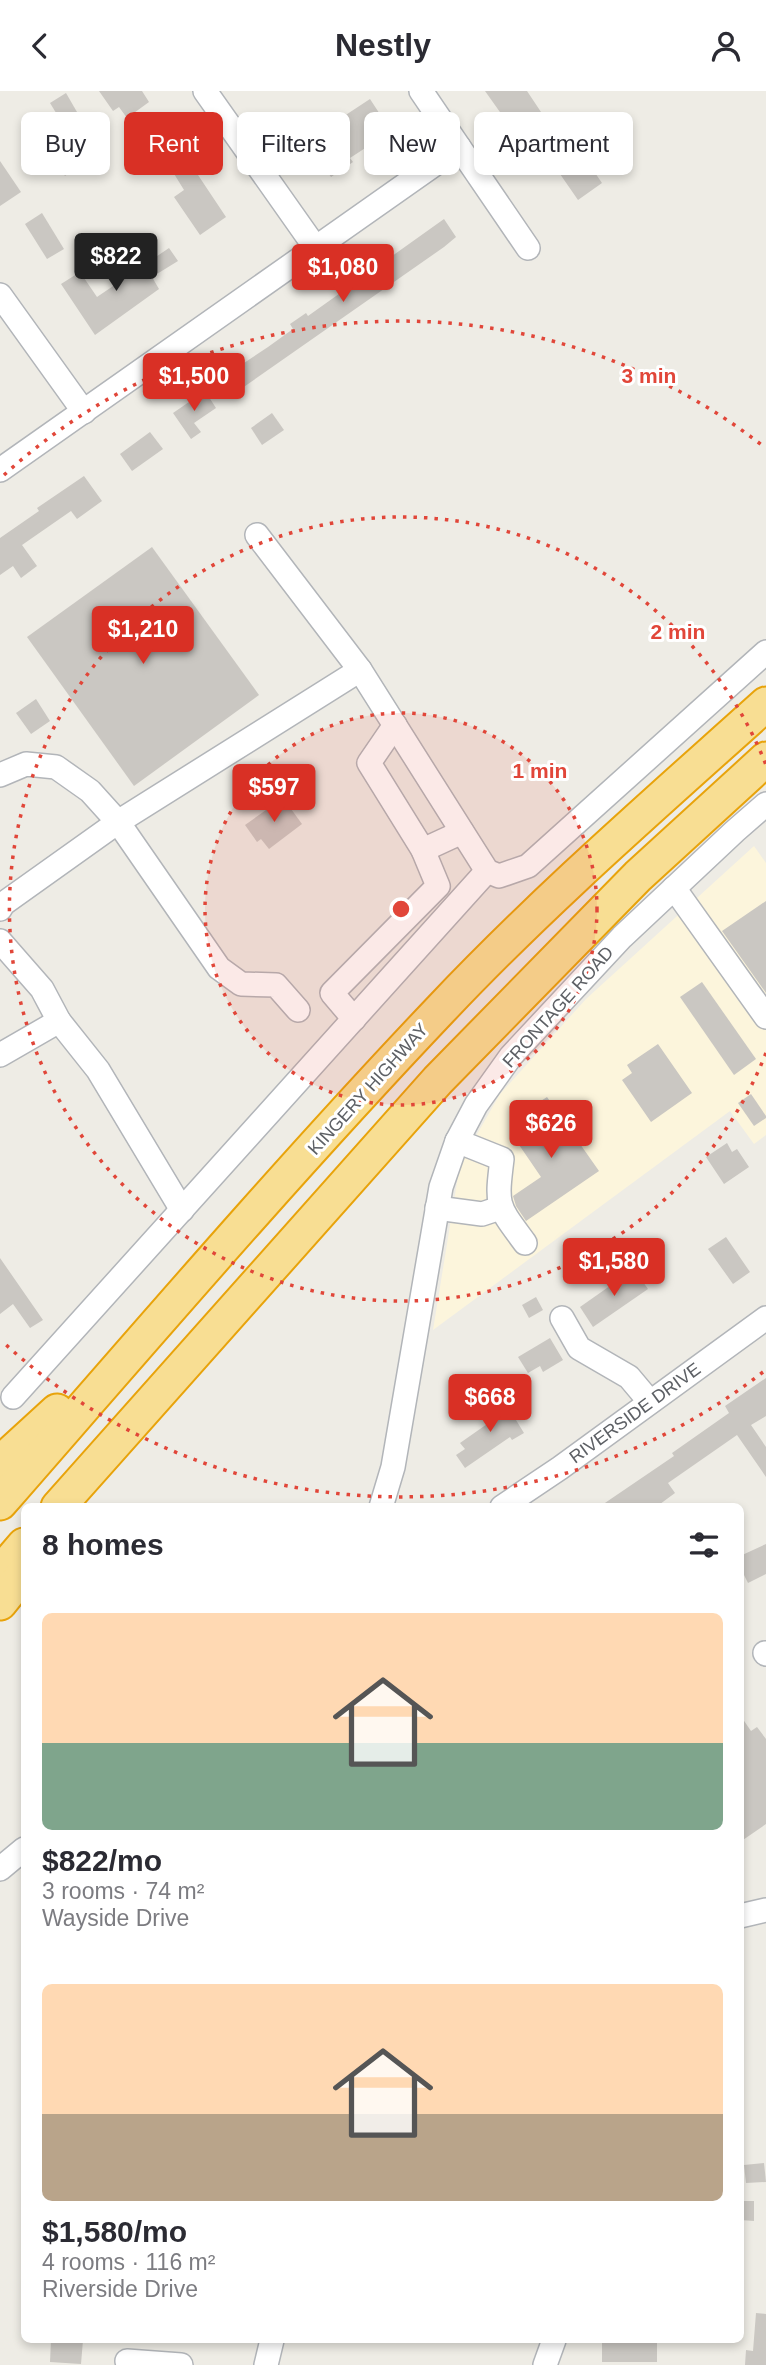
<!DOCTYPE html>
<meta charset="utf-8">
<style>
body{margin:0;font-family:Helvetica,sans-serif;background:#f7f7f7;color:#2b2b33;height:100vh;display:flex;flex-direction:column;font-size:26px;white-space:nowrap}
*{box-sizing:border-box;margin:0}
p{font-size:23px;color:#7c7c81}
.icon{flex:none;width:38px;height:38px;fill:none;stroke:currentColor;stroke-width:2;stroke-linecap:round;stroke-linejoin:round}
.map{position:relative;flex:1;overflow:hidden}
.drawer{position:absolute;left:21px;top:1412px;width:723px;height:840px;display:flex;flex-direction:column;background:#fff;border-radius:10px;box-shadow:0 4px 10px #0003}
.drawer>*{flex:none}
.guide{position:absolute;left:21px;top:21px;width:724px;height:63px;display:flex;gap:14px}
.price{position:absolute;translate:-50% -60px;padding:0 16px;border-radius:7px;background:#d93025;color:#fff;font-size:23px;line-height:46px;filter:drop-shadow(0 2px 4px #0008)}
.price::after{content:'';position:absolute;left:50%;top:42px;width:21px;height:16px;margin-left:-10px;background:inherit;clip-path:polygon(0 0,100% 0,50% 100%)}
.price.current{background:#222;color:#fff}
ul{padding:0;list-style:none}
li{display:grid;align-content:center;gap:14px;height:371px;padding:0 21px}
li span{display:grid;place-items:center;height:217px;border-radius:10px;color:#555}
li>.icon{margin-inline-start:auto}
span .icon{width:126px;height:126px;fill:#fffc;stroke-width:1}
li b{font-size:30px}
h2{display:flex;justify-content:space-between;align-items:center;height:84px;padding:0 21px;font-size:30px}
.pill{padding:0 24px;border-radius:10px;background:#fff;box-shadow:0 4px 10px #0003;font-size:24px;line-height:63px}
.pill.current{background:#d93025;color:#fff}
header{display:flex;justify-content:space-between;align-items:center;height:91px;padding:0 21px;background:#fff;font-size:32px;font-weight:600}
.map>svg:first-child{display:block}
</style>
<header><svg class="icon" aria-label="back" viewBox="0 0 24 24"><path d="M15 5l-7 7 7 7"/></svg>Nestly<svg class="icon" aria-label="person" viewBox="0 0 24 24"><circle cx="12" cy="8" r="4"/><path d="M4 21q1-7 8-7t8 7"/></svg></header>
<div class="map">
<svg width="766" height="2274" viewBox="0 0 766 2274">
<rect width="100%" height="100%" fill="#eeece5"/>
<polygon fill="#fcf5dc" points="754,755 766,772 766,1044 754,1053 730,1020 433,1239 460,1073 500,1003 586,908"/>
<g fill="#cac7c2">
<polygon points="99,0 142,0 149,11 127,27 119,16 113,20"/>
<polygon points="485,0 527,0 567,60 576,54 602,92 578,109 542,57 531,65"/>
<polygon points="66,2 77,21 61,30 50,12"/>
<polygon points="370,8 387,34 372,44 376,50 350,67 353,71 331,86 302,43 324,28 329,35"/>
<polygon points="166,36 226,126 200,144 174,106 184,99 168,73 162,77 145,50"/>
<polygon points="67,54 81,73 65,85 51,65"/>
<polygon points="0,70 21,101 0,115"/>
<polygon points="42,122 64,158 47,168 25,133"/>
<polygon points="444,128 456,146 444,156 238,300 223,279 235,272 238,276 268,256 293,238 290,233 306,222 308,225"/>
<polygon points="169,157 178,170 152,186 159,198 95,244 61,193 80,181 97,206"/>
<polygon points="205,300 216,317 194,332 201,341 191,348 173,322"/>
<polygon points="272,322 284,339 262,354 251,337"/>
<polygon points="150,341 163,358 132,380 120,363"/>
<polygon points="84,385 102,410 77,428 71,420 22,454 37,475 21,487 13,475 0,484 0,447 39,420 37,417"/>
<polygon points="152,456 259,604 134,695 27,546"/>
<polygon points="36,608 50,630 31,643 16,622"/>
<polygon points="283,707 302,733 269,758 261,748 257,751 245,734"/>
<polygon points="766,810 766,902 722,840"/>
<polygon points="702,891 756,968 734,984 680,906"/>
<polygon points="658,953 692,1002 651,1031 622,989 632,982 627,974"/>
<polygon points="751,1003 766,1025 766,1027 754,1035 738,1012"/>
<polygon points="547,1006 599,1080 526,1130 516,1115 513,1105 541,1086 513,1045 535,1030 527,1019"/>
<polygon points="727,1052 732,1061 737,1058 749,1076 724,1093 706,1066"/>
<polygon points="726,1146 750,1181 733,1193 708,1158"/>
<polygon points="0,1167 43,1229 30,1237 13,1213 0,1223"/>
<polygon points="634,1178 648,1198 593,1236 580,1216"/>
<polygon points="536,1206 543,1219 529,1227 522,1214"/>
<polygon points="550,1247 563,1269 543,1281 540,1275 528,1282 518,1266"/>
<polygon points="766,1287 766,1325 751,1334 766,1356 766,1386 737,1344 668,1392 675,1402 656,1416 599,1416 674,1365 672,1362 729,1322 725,1315"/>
<polygon points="503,1308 524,1342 512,1349 510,1346 465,1377 456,1364 465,1358 460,1352 490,1331 483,1319"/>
<polygon points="766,1453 766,1483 748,1492 740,1476 740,1465"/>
<polygon points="740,1624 751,1640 757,1636 766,1648 766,1733 740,1751"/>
<polygon points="764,2072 766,2091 746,2092 744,2074"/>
<polygon points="740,2110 754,2110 754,2130 740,2129"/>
<polygon points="756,2222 766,2223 766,2274 745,2274 746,2259 753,2260"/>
<polygon points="51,2249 83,2249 81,2273 50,2271"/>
<rect x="602" y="2249" width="55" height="22"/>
</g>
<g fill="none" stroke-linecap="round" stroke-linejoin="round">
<defs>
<g id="minor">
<polyline points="205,0 315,156"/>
<polyline points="421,0 459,56"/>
<polyline points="0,204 84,321"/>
<polyline points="0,379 459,56 528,157"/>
<polyline points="257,444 360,579 487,780 499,785 528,775 766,561"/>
<polyline points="0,684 26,673 56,676 90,700 118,731 219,877 241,893 276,894 298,919"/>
<polyline points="423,759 462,741"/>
<polyline points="674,797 766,926"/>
<polyline points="0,818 3,813 118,731 360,579"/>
<polyline points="0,850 42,898 59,930"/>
<polyline points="354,928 332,902 438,795 423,759 369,672 395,634"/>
<polyline points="0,964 59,930 98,979 182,1119"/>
<path d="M457,1050L502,1068C496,1116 497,1114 525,1152"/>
<polyline points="437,1117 482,1123 500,1117"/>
<polyline points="562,1227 579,1257 629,1286 650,1311"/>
<polyline points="13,1306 487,780"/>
<polyline points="381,1416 393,1376 441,1096 457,1050 476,1014 511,965 622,846 735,740 766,713"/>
<polyline points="502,1416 560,1377 766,1227"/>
<polyline points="765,1562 766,1563"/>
<polyline points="0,1778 24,1758"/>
<polyline points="740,1825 766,1819"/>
<polyline points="127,2270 181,2274"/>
<polyline points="266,2274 272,2249"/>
<polyline points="545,2274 554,2249"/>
</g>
<g id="highway">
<polyline points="0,1372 57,1320"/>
<path d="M0,1412C145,1246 289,1078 441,918C543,810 656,712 766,613"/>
<polyline points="58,1416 438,989 638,785 766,668"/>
<polyline points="0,1482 24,1454"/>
<polyline points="0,1512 24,1482"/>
</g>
</defs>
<use href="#minor" stroke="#b2b5b9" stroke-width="26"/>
<use href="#highway" stroke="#e8a30b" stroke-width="37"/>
<use href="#minor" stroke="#fff" stroke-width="23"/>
<use href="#highway" stroke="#f8de93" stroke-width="33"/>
</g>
<circle cx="401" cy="818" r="196" fill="#e14639" fill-opacity=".12"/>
<g fill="none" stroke="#e14639" stroke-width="3.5" stroke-dasharray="3.5 7">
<circle cx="401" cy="818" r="196"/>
<path d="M766 962A392 392 0 1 1 766 674"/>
<path d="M763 1281A588 588 0 0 1 4 1252M4 384A588 588 0 0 1 763 355"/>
</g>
<g text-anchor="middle" stroke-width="6" stroke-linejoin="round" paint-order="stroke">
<g font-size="18" fill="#5d6065" stroke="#fff">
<text transform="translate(558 916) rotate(-48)" y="6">FRONTAGE ROAD</text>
<text transform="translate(368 998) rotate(-48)" y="6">KINGERY HIGHWAY</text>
<text transform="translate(635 1322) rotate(-36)" y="6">RIVERSIDE DRIVE</text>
</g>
</g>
<circle cx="401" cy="818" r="10" fill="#e14639" stroke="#fff" stroke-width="3.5"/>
<g font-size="21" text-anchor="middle" font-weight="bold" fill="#e14639" stroke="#fff" stroke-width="6" stroke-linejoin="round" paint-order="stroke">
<text x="649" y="292">3 min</text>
<text x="678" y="548">2 min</text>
<text x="540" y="687">1 min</text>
</g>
</svg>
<b class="price current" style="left:116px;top:202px">$822</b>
<b class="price" style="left:343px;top:213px">$1,080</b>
<b class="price" style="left:194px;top:322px">$1,500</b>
<b class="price" style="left:143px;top:575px">$1,210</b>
<b class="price" style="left:274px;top:733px">$597</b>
<b class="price" style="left:551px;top:1069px">$626</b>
<b class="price" style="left:614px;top:1207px">$1,580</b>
<b class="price" style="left:490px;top:1343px">$668</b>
<div class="guide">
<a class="pill">Buy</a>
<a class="pill current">Rent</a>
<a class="pill">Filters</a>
<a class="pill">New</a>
<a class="pill">Apartment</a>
</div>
<section class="drawer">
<h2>8 homes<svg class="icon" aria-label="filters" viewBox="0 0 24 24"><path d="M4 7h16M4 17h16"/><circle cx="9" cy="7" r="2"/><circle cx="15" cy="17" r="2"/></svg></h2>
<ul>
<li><span style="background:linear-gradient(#ffd9b3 60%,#7fa58c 0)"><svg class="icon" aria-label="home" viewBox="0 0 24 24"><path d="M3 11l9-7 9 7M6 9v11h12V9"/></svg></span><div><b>$822/mo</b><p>3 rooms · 74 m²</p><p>Wayside Drive</p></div></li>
<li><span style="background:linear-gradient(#ffd9b3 60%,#b9a48a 0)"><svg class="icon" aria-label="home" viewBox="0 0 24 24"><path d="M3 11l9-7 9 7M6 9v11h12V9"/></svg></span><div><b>$1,580/mo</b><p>4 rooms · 116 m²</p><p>Riverside Drive</p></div></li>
</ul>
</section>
</div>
